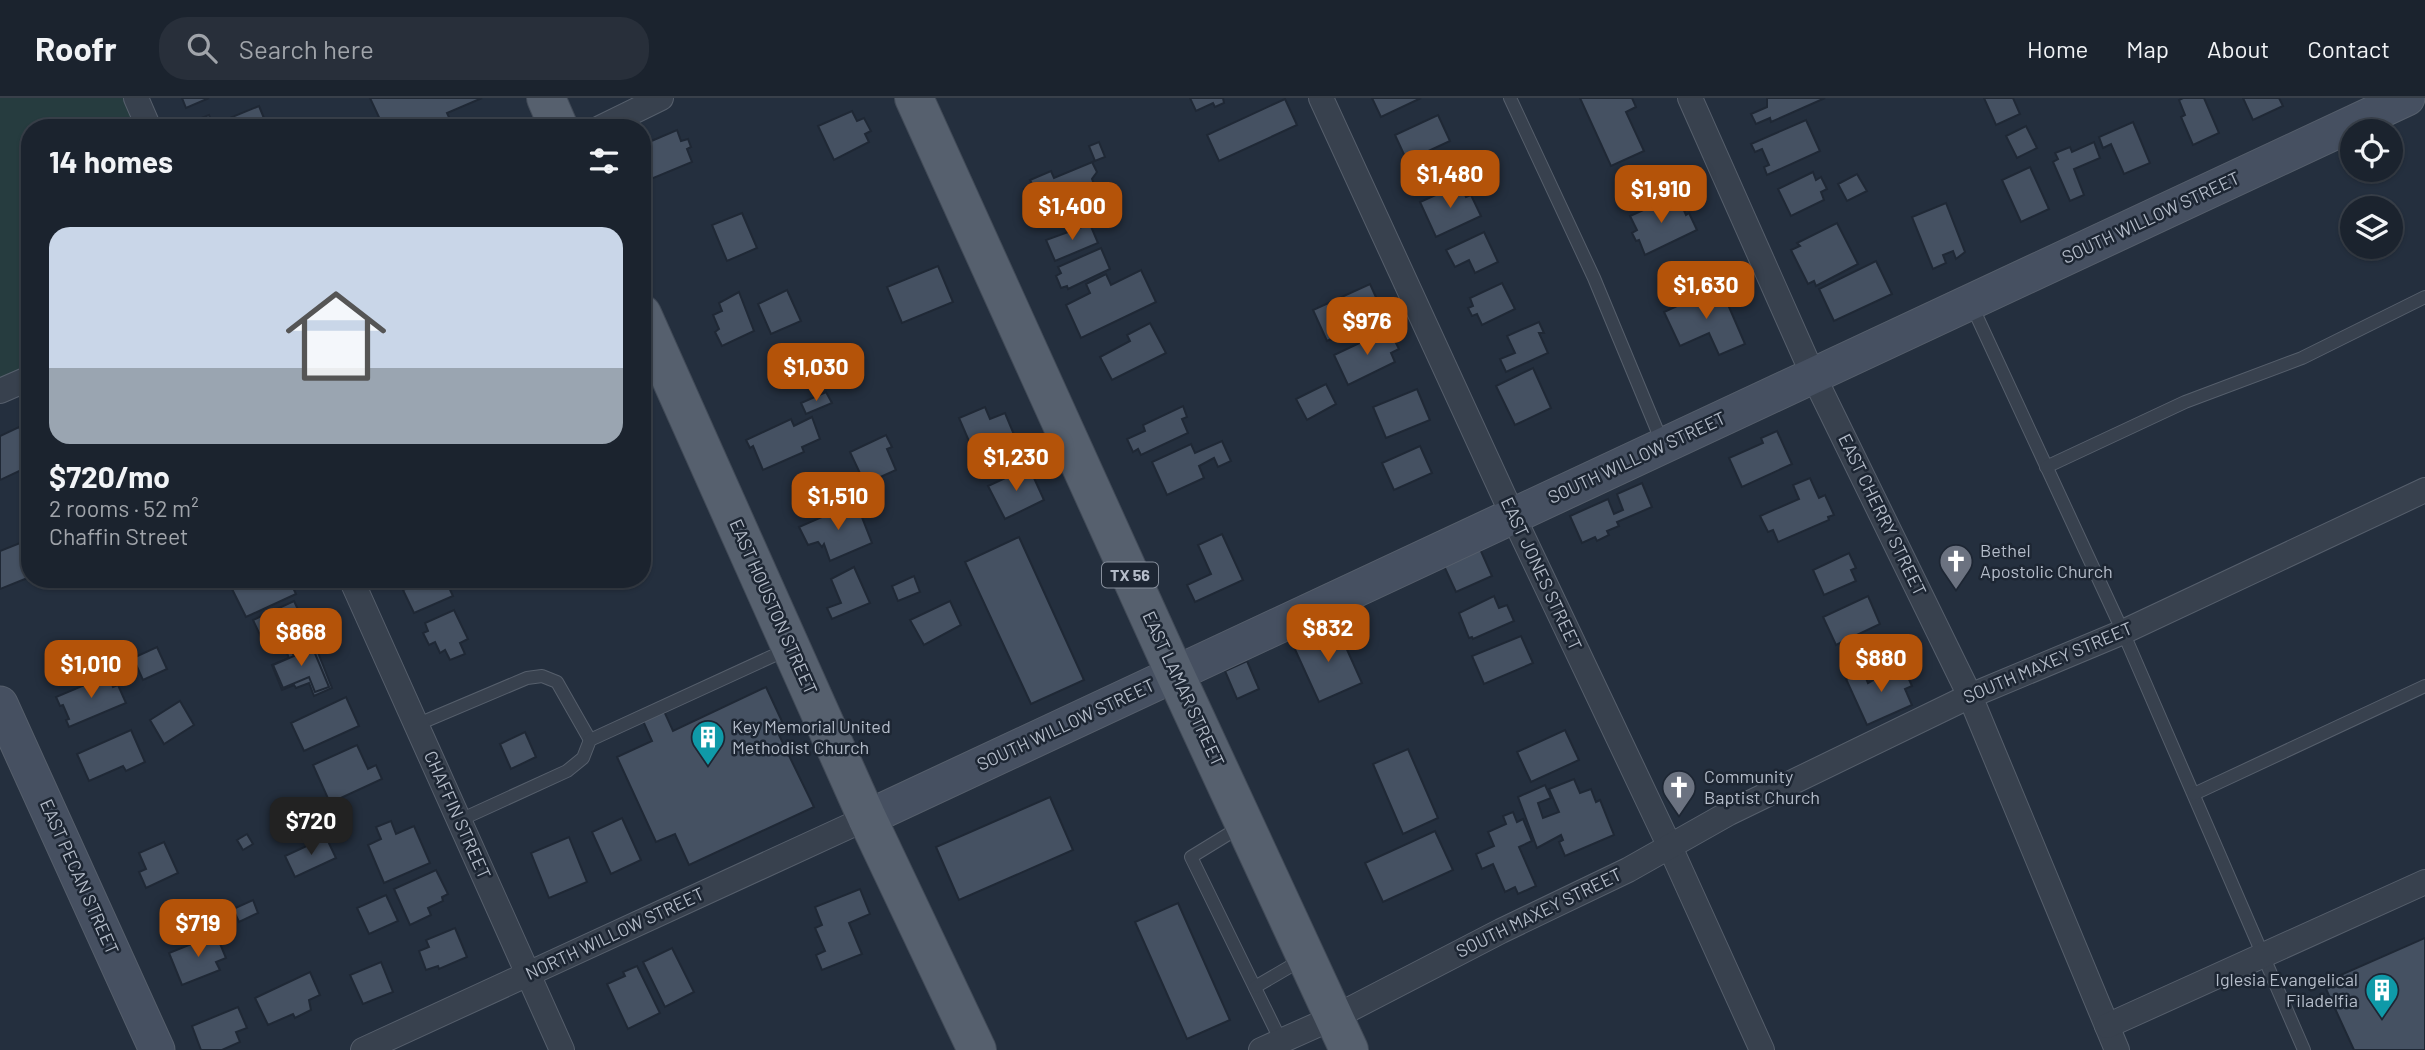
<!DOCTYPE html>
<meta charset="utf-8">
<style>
body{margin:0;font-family:Barlow,sans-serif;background:#282f3a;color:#f1f3f6;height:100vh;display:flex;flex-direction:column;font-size:26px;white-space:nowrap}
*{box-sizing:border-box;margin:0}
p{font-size:23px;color:#a0a4aa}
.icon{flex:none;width:38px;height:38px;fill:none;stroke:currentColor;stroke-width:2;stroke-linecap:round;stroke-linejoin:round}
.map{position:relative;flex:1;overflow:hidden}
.panel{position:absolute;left:21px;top:21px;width:630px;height:469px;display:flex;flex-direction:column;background:#1b232e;border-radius:28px;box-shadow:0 2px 5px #0004,0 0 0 2px #39404a}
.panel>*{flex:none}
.controls{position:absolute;left:2340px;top:21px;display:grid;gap:14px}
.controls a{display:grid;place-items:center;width:63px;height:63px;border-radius:50%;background:#1b232e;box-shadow:0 2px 5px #0004,0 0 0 2px #39404a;font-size:35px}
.price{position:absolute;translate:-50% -60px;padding:0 16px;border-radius:14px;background:#b45309;color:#fff;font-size:23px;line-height:46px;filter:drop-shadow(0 2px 4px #0008)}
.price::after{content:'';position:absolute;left:50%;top:42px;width:21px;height:16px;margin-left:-10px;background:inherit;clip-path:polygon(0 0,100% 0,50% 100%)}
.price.current{background:#222;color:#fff}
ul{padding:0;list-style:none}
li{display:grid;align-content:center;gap:14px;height:371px;padding:0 28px}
li span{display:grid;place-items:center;height:217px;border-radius:21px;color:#555}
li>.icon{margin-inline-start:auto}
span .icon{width:126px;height:126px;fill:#fffc;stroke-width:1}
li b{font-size:30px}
h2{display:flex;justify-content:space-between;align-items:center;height:84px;padding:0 28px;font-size:30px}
header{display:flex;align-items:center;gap:42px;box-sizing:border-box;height:98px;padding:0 35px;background:#1b232e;border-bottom:2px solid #39404a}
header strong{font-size:33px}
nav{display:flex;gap:38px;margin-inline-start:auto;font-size:24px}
.search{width:490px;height:63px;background:#282f3a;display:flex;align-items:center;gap:18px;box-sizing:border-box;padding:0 24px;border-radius:28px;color:#a0a4aa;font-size:26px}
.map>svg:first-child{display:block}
</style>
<header>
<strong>Roofr</strong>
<div class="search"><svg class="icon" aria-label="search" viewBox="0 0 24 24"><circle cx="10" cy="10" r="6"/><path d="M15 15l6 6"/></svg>Search here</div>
<nav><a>Home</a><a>Map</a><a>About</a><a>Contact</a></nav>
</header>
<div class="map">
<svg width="2425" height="952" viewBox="0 0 2425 952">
<rect width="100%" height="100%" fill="#242f3e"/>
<polygon fill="#263c3f" points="0,0 124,0 137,30 30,30 30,269 0,282"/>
<g fill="#455162" stroke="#1f2835" stroke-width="2">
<polygon points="182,0 209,0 186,10"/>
<polygon points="370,0 482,0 447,15 454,30 384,30"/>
<polygon points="1190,0 1223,0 1224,5 1215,9 1213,5 1196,13"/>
<polygon points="1372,0 1421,0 1381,19"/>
<polygon points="1580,0 1632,0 1636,9 1626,14 1644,53 1611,68"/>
<polygon points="1767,0 1825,0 1771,24 1770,20 1756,26 1751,16 1767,9"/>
<polygon points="1984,0 2013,0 2020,16 1996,27"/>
<polygon points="2183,0 2204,0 2219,35 2193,47 2181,19 2185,17 2179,2"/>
<polygon points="2243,0 2279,0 2283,8 2253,22"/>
<polygon points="1285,1 1297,27 1219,63 1207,37"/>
<polygon points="259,8 268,30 193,30 191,24 209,17 213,27"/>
<polygon points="852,13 857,23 864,20 871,33 865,36 869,44 834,62 818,28"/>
<polygon points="1438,17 1450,43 1407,63 1395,37"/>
<polygon points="1806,22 1820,53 1767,77 1764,69 1769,67 1762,51 1755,54 1751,46"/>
<polygon points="2133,24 2150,65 2124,76 2111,46 2103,50 2099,39"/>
<polygon points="2026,28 2037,50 2017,60 2006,38"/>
<polygon points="677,32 681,43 688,41 691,49 687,51 692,64 651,81 648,73 644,74 642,70 642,47"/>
<polygon points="1099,44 1105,59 1092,64 1097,74 1092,81 1095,89 1062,103 1063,106 1035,118 1024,91 1033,88 1030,82 1051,73 1054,80 1095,63 1089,48"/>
<polygon points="2094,44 2100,60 2074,71 2084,97 2070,103 2053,64 2058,61 2055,55 2070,49 2072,54"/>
<polygon points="2030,69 2049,111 2021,124 2002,82"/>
<polygon points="1813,74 1816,82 1821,79 1827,91 1821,94 1824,102 1791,118 1778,91"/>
<polygon points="1857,76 1867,93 1847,103 1838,86"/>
<polygon points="1460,86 1466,99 1471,97 1481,118 1436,139 1420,104"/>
<polygon points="1672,99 1677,110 1682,108 1686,117 1689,115 1697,132 1645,157 1639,142 1636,143 1632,135 1637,132 1630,118"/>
<polygon points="1946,105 1965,154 1956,161 1953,153 1943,157 1946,165 1933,171 1912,119"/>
<polygon points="742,115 757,150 727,163 712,127"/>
<polygon points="1837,125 1858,166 1816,188 1814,183 1808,186 1791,152 1800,148 1797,145"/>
<polygon points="1090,126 1098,145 1055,163 1046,142"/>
<polygon points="1484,134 1498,164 1475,175 1469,162 1455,169 1446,152"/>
<polygon points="1101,150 1110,171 1068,191 1067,188 1061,190 1056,178 1061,175 1058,169"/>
<polygon points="1876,163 1892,196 1834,223 1819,191"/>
<polygon points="938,168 953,204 902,225 887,189"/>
<polygon points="1141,172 1156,204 1081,240 1066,207 1090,195 1086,186 1106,176 1111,187"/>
<polygon points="1502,185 1515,211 1482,227 1477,216 1472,218 1468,210 1473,208 1470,200"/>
<polygon points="1370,186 1384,217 1327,243 1313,212"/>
<polygon points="1720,188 1745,246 1719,257 1709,235 1680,248 1664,214"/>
<polygon points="787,192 801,223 771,236 758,206"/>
<polygon points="739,194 754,233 722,248 715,234 719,231 713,217 722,213 719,205"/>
<polygon points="1539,224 1544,235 1539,235 1548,255 1506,274 1500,261 1515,255 1507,238"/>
<polygon points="1150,225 1166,255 1112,282 1100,259 1130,243 1127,237"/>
<polygon points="1389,231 1399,251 1391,255 1395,264 1348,287 1334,257"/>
<polygon points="1533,270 1551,310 1515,327 1496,288"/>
<polygon points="1326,286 1336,306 1307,322 1296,301"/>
<polygon points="1417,291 1430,322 1386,340 1373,309"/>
<polygon points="826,294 832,305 806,316 801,305"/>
<polygon points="1183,308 1187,319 1182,321 1188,335 1141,357 1138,351 1133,354 1127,341 1145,333 1143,327"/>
<polygon points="985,309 990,321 1005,315 1015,339 1006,342 1010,350 978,364 959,320"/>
<polygon points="812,319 820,341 802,349 804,354 763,372 753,348 750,350 746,342 791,321 794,328"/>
<polygon points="19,329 30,353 30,368 0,382 0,338"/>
<polygon points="1777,333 1792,366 1742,389 1729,360 1763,345 1761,340"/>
<polygon points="886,337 892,349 887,351 896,372 865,386 850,354"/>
<polygon points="1222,343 1231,363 1218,369 1214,360 1199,368 1204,380 1167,397 1152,364 1191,346 1195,355"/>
<polygon points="1420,348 1432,375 1394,392 1382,365"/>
<polygon points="1029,369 1044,402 1005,421 988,388"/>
<polygon points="1810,380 1819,400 1825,397 1834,417 1828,419 1829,422 1778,444 1773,432 1768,434 1760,418 1799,401 1793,387"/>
<polygon points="1642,385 1652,409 1617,424 1619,428 1607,433 1609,437 1597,443 1595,439 1582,445 1570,418 1608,401 1614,416 1623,412 1617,396"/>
<polygon points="856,404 872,445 830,463 824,446 822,449 818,444 808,447 799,429"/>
<polygon points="1222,436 1243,482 1195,504 1187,487 1211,476 1198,447"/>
<polygon points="1019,439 1084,582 1031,606 965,464"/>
<polygon points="30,441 30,479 0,491 0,453"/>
<polygon points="1480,451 1492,478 1456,494 1444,468"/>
<polygon points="1849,455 1856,470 1851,472 1856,483 1824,497 1813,472"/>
<polygon points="854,469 870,505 832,521 827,510 841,505 831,481"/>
<polygon points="914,478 920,494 898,503 892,488"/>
<polygon points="252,481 289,481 296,496 246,519 232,491"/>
<polygon points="407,481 445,481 453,498 414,515 403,492 410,489"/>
<polygon points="1494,498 1499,510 1507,507 1514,523 1473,541 1472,539 1469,540 1459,515"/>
<polygon points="1868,498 1880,526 1836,547 1823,519"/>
<polygon points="294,503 308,533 267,552 253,522"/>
<polygon points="950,503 961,527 924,547 910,522"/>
<polygon points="454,512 468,541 460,545 465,556 450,562 445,552 440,555 435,544 429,547 423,535 428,533 425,525"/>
<polygon points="1336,527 1362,585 1319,604 1293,547"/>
<polygon points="1521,538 1533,565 1484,586 1472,558"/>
<polygon points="302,540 306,551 315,547 332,590 314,598 309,585 296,590 294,587 282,592 272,567 289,560 284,548"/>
<polygon points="301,541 307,556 314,553 329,589 315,594 309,579 283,590 273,567 294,558 289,547"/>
<polygon points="157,549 167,571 143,582 133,560"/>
<polygon points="1247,563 1259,591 1237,601 1225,573"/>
<polygon points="1902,566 1912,588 1905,591 1912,607 1867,627 1846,581 1863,573 1868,585"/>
<polygon points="108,577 113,589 118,587 126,605 69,629 66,622 69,621 63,607 60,608 56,599"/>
<polygon points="766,589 786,632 778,635 814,709 689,767 675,736 656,744 617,659 652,643 643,623 664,613 673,633"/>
<polygon points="346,599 359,628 304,653 291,625"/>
<polygon points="180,603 194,627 164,646 150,622"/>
<polygon points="131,632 145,664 126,673 123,668 89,683 77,656"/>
<polygon points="1565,632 1579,662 1531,684 1517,654"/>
<polygon points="525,634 536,659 511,671 500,646"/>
<polygon points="357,647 368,671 376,667 382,681 330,705 313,667"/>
<polygon points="1408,651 1438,720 1403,736 1373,666"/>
<polygon points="1574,681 1580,695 1591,691 1596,704 1600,702 1614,737 1565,758 1559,744 1563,742 1561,737 1537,750 1518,699 1545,687 1551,700 1538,705 1543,720 1559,714 1549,691"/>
<polygon points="1050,699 1073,752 959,802 936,749"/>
<polygon points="1513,714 1517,724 1523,721 1532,743 1519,749 1536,788 1518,796 1515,789 1505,794 1493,766 1482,771 1476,756 1494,748 1488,734 1506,726 1503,718"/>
<polygon points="622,720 641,762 611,776 592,734"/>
<polygon points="391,723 396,736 414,728 430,765 384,785 368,747 381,741 376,729"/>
<polygon points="1435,733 1453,772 1383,804 1365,765"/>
<polygon points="247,736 253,746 243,752 237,742"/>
<polygon points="326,739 336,760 295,779 285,758"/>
<polygon points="569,739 587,784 549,800 531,755"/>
<polygon points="164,744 178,775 146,790 139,774 146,771 139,755"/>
<polygon points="436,772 448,796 442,799 443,803 428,810 431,817 410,827 394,791"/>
<polygon points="860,791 870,816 849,825 862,856 822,872 816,857 825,853 815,830 822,827 815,809"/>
<polygon points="386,797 398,823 369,836 357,810"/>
<polygon points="253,802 258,815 239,824 233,811"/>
<polygon points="1178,805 1230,922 1187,941 1135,824"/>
<polygon points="455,830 467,859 439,871 438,868 426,872 419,853 429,849 426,842"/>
<polygon points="216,836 226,860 216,864 220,872 182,887 169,855"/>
<polygon points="2425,840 2425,952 2354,952 2326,891 2339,885 2336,879"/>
<polygon points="672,850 694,894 665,909 643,864"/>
<polygon points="381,864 393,894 363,906 350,877"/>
<polygon points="637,868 660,915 628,931 607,886 625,878 623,874"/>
<polygon points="310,874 320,897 309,902 311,912 295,920 293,916 268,927 255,900"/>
<polygon points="238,909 247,930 236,934 240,944 222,952 201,952 192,928"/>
</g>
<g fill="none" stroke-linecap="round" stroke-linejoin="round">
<defs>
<g id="lane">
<polyline points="1510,0 1594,180 1662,344"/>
<polyline points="1972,208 2123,534 2304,952"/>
<polyline points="2046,369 2185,304 2302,260 2425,199"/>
<polyline points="416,627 527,580 542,578 557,584 590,642"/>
<polyline points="2194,696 2425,588"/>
<polyline points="460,722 567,673 583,660 590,642 788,551"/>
<polyline points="1240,729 1191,759 1281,943"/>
<polyline points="1255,889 1303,861"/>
</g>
<g id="street">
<polyline points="136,0 149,30"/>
<polyline points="1321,0 1513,418 1670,749 1762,952"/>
<polyline points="1690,0 1813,277 1970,598 2117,952"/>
<polyline points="600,30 661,0"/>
<polyline points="0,293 30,280"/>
<polyline points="351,481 562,952"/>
<polyline points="2107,928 2425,784"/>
<polyline points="363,952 867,720"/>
<polyline points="1261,952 1335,919 1501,833 1628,772 1729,715 1970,598 2123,534 2425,392"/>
</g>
<g id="secondary">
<polyline points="0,606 157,952"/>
<polyline points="867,720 2407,0"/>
</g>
<g id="primary">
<polyline points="546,0 559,30"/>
<polyline points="914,0 1175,576 1349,952"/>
<polyline points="642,216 867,720 977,952"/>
</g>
</defs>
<use href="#lane" stroke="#565f6c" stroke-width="14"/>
<use href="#street" stroke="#565f6c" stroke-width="26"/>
<use href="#secondary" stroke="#565f6c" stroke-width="37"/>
<use href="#primary" stroke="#414a57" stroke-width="40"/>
<use href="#lane" stroke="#38414e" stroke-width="12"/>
<use href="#street" stroke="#38414e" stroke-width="24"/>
<use href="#secondary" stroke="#465061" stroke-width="35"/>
<use href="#primary" stroke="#56606e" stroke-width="38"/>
</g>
<defs>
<symbol id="church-pin" viewBox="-11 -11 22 30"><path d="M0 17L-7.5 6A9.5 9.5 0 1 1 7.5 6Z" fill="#6b7280" stroke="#1d2633"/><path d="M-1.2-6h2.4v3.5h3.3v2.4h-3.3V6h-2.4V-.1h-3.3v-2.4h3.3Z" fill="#fff"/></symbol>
<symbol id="building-pin" viewBox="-11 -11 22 30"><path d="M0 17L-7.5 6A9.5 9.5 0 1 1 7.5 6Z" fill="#0f9aa8" stroke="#1d2633"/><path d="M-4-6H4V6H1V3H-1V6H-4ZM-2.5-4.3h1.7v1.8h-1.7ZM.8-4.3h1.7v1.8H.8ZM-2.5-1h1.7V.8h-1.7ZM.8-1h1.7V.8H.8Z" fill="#fff"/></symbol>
</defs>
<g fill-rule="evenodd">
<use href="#church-pin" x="1937" y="444" width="38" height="52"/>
<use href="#building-pin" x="689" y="620" width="38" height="52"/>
<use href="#church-pin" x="1660" y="670" width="38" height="52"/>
<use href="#building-pin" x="2363" y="873" width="38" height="52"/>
</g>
<g text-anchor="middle" stroke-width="5" stroke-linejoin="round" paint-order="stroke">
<rect fill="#1d2633" stroke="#878f9c" stroke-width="2" x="1102" y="464.5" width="56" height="25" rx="5"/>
<g font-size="16" font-weight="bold" fill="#b4bcc9">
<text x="1130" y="483">TX 56</text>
</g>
<g font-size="18" fill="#b4bcc9" stroke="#1d2633">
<text transform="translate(2151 120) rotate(-25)" y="6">SOUTH WILLOW STREET</text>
<text transform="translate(1637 360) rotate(-25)" y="6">SOUTH WILLOW STREET</text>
<text transform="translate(1882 417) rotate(64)" y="6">EAST CHERRY STREET</text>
<text transform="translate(1541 476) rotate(65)" y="6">EAST JONES STREET</text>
<text transform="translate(773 509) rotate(66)" y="6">EAST HOUSTON STREET</text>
<text transform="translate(2048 565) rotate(-23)" y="6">SOUTH MAXEY STREET</text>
<text transform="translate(1183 591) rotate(65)" y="6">EAST LAMAR STREET</text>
<text transform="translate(1066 627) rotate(-25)" y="6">SOUTH WILLOW STREET</text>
<text transform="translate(457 717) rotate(66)" y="6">CHAFFIN STREET</text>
<text transform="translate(79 779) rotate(66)" y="6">EAST PECAN STREET</text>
<text transform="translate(1539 815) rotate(-26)" y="6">SOUTH MAXEY STREET</text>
<text transform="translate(615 836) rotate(-25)" y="6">NORTH WILLOW STREET</text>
</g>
<g font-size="18" fill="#b4bcc9" stroke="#1d2633" text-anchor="start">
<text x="1980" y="459">Bethel<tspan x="1980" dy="21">Apostolic Church</tspan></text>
<text x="732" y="635">Key Memorial United<tspan x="732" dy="21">Methodist Church</tspan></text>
<text x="1704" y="685">Community<tspan x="1704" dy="21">Baptist Church</tspan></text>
<text x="2358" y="888" text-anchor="end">Iglesia Evangelical<tspan x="2358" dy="21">Filadelfia</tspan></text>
</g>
</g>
</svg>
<div class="controls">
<a><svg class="icon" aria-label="locate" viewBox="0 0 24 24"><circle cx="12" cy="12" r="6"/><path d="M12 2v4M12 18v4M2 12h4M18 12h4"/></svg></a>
<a><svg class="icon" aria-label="layers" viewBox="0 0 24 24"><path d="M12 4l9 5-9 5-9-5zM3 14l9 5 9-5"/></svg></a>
</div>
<b class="price" style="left:1450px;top:112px">$1,480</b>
<b class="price" style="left:1661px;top:127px">$1,910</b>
<b class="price" style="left:1072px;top:144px">$1,400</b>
<b class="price" style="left:1706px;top:223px">$1,630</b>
<b class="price" style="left:1367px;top:259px">$976</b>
<b class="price" style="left:816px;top:305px">$1,030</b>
<b class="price" style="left:1016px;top:395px">$1,230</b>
<b class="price" style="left:838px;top:434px">$1,510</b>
<b class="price" style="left:1328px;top:566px">$832</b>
<b class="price" style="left:301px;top:570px">$868</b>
<b class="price" style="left:1881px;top:596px">$880</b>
<b class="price" style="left:91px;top:602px">$1,010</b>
<b class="price current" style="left:311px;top:759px">$720</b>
<b class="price" style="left:198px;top:861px">$719</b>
<section class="panel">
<h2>14 homes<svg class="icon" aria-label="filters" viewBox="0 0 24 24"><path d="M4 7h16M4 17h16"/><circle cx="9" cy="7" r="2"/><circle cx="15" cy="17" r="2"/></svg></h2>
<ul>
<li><span style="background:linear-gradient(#c9d6e8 65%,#9aa5b1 0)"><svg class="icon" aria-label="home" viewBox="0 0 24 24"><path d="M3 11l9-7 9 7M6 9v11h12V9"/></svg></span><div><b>$720/mo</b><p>2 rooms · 52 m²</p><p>Chaffin Street</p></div></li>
</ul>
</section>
</div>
